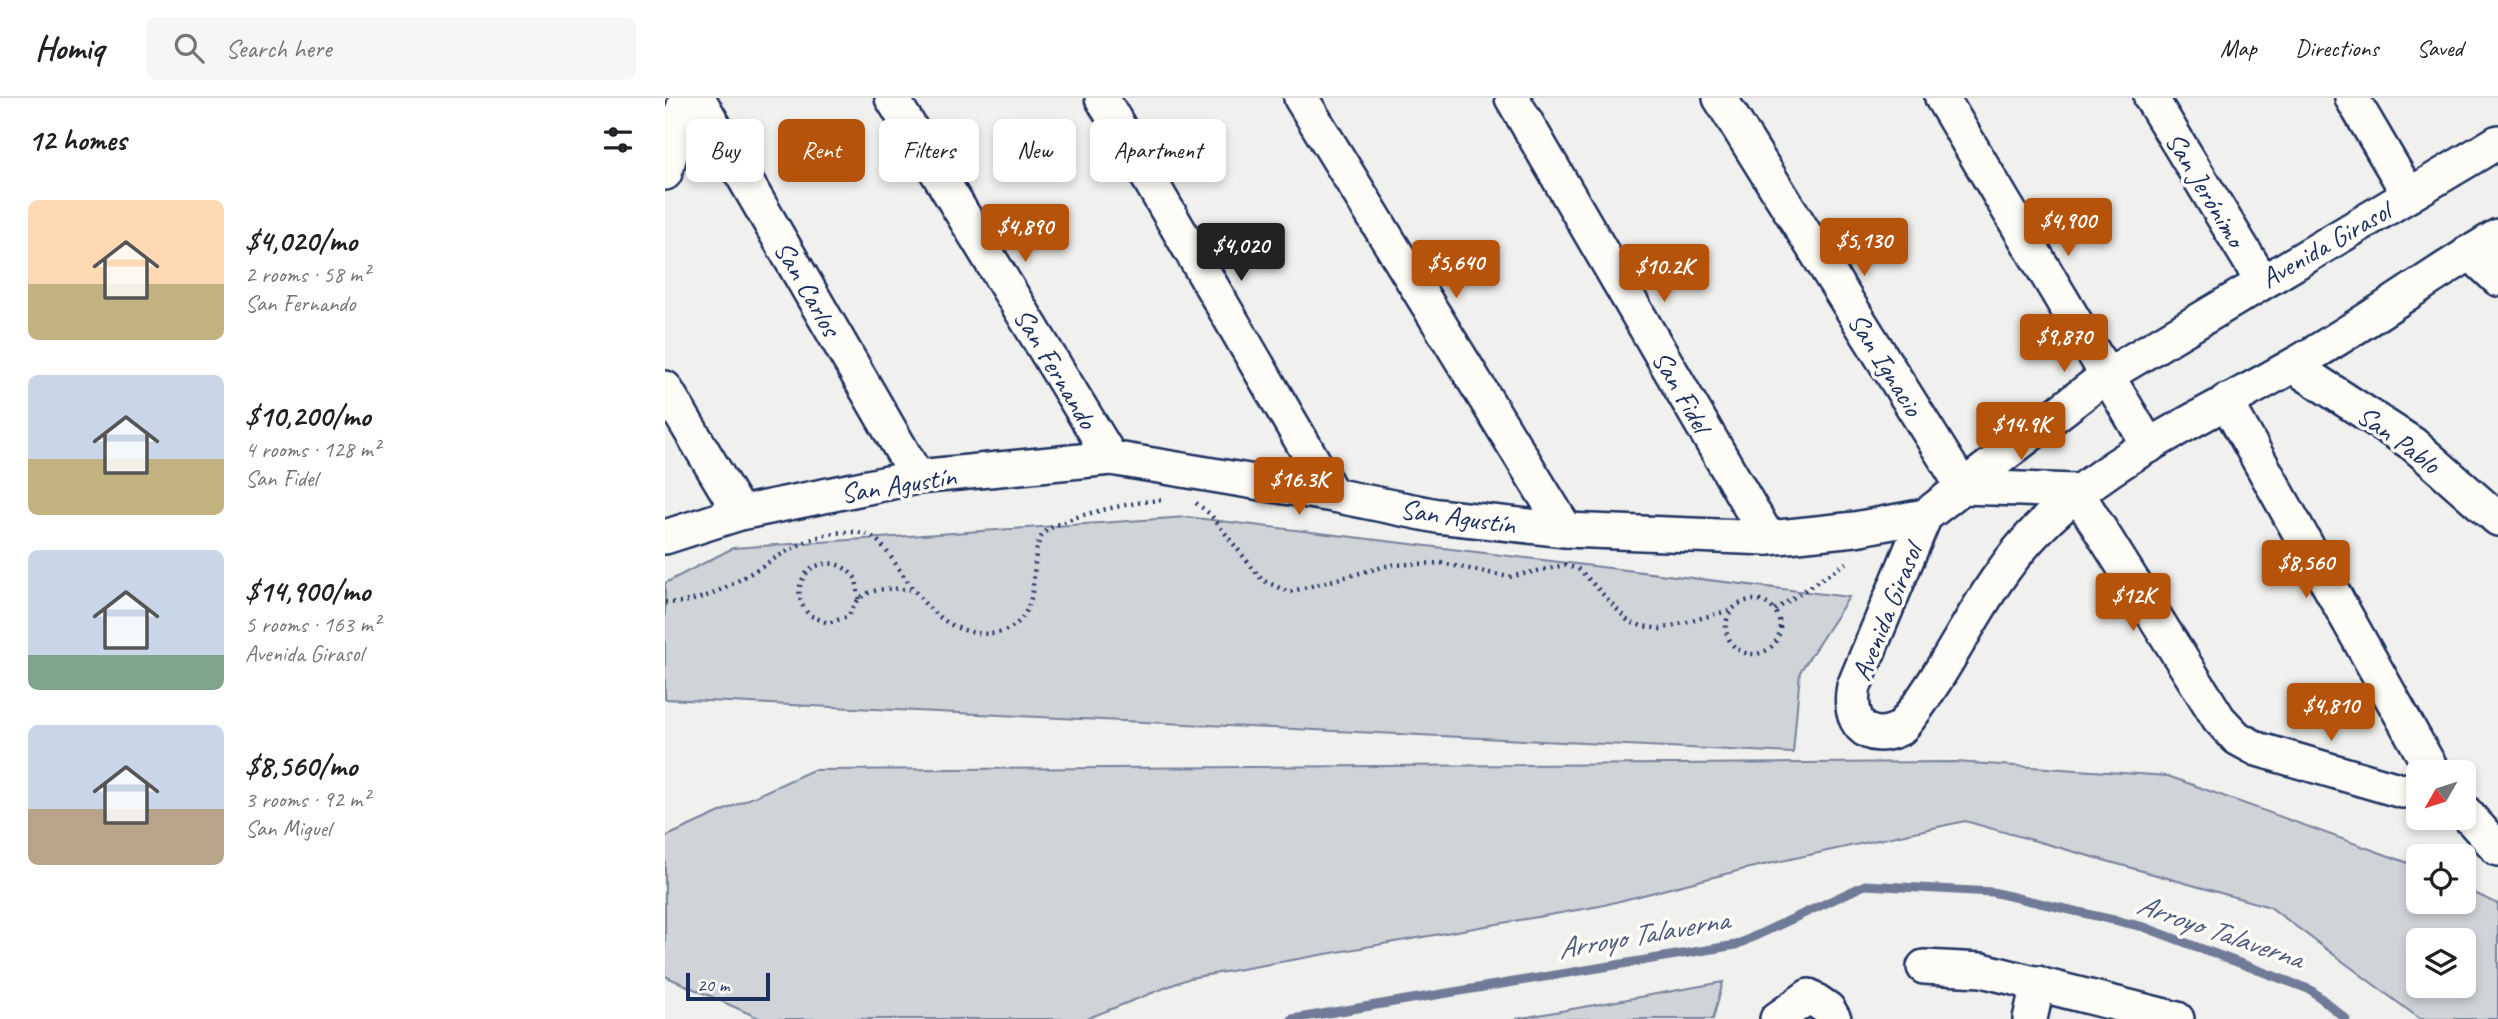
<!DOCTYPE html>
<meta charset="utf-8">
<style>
body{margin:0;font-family:Caveat,sans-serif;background:#f6f6f6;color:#202124;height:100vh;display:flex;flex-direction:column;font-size:26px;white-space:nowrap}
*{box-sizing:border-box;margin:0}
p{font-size:23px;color:#757577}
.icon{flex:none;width:38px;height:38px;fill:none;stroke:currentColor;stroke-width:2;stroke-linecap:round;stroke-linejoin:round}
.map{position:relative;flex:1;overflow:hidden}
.panel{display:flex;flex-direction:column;background:#fff;width:665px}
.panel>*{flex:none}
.banner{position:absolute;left:21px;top:21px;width:665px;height:63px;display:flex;gap:14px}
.needle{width:46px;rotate:231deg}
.buttons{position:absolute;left:1741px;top:662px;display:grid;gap:14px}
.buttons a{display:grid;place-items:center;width:70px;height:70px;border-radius:10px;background:#fff;box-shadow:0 4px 10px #0003;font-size:35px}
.scale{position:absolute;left:21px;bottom:18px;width:84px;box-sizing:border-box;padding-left:7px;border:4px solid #1b2f5e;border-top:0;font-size:19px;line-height:24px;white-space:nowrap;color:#1b2f5e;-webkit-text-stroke:5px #fdfcf7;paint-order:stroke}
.price{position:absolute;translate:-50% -60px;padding:0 16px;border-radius:7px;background:#b45309;color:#fff;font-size:23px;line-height:46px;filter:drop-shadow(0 2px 4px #0008)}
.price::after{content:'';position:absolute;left:50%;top:42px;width:21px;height:16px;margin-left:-10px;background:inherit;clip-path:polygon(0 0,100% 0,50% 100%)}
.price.active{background:#222;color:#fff}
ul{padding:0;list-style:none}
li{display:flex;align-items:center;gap:21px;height:175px;padding:0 28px}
li span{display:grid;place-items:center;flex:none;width:196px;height:140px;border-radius:10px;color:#555}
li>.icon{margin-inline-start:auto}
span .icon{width:84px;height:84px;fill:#fffc;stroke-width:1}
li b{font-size:30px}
h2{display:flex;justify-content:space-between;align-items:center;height:84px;padding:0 28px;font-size:30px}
.tag{padding:0 24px;border-radius:10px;background:#fff;box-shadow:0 4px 10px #0003;font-size:24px;line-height:63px}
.tag.active{background:#b45309;color:#fff}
header{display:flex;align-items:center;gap:42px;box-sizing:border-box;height:98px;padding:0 35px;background:#fff;border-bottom:2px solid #e0e0e0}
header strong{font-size:33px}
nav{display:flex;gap:38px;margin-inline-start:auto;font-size:24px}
.search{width:490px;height:63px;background:#f6f6f6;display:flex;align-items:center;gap:18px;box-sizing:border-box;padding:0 24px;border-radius:10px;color:#757577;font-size:26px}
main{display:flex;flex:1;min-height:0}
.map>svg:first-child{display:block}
</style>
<header>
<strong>Homiq</strong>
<div class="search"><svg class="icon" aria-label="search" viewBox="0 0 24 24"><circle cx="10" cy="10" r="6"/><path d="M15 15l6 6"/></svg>Search here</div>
<nav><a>Map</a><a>Directions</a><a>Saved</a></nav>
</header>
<main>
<section class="panel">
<h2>12 homes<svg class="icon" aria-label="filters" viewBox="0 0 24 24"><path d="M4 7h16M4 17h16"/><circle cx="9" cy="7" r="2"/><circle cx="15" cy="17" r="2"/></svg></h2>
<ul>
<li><span style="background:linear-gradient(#ffd9b3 60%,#c2b280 0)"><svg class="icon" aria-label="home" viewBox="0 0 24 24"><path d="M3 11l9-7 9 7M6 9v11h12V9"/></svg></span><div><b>$4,020/mo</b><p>2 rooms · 58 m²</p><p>San Fernando</p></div></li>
<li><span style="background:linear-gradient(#c9d6e8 60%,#c2b280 0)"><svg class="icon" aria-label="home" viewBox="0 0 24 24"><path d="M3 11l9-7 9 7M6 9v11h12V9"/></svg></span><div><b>$10,200/mo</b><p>4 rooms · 128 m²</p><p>San Fidel</p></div></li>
<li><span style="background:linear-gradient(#c9d6e8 75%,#7fa58c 0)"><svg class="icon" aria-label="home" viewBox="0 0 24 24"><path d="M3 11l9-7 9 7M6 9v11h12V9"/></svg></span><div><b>$14,900/mo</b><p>5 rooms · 163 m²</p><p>Avenida Girasol</p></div></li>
<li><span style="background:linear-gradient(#c9d6e8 60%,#b9a48a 0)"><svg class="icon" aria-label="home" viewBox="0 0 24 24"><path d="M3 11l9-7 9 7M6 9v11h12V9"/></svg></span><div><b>$8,560/mo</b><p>3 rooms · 92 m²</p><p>San Miguel</p></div></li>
</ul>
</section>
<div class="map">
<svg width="1833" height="921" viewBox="0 0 1833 921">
<rect width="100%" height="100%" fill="#f0f0ee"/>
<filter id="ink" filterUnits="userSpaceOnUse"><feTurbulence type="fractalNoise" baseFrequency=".0143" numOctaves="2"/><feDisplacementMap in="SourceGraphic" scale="14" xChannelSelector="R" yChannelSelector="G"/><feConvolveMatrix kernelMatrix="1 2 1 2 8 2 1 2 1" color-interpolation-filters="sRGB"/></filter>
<g filter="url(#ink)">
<g fill="#d0d3d8" stroke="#76819b" stroke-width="2" fill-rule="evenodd">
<polygon points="522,419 1184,499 1135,574 1128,655 0,601 0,485 68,450"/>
<path d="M1290,664L1503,678L1749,767L1753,769L1754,803H1799V790L1833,806V921H1755L1605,809L1300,723L1080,771L935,808L525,880L421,921H96L0,878V739L148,672ZM1754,842H1799V887H1754Z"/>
<polygon points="1058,884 1048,921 851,921"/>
</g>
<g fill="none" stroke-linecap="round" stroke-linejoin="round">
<polyline stroke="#6f7b97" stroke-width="9" points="627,921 1071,847 1200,787 1327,794 1479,829 1646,892 1681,921"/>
<defs>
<g id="minor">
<polyline points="33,0 252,379"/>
<polyline points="227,0 446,360"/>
<polyline points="437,0 668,397"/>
<polyline points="636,0 901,432"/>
<polyline points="847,0 1103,440"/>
<polyline points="1055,0 1298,389 1411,393 1554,621 1572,640 1592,651 1737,693 1754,690"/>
<polyline points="1277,0 1484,348"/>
<polyline points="1486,0 1597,183"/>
<polyline points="1687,0 1744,97"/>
<path d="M1833,44L1441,278L1260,418L1189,588C1182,622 1200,648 1236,630C1288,567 1316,488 1374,430C1445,358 1541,318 1627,268C1698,228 1763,179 1833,138"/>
<polyline points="0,75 21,0"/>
<polyline points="1804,154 1833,181"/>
<polyline points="1628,268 1748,346 1833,421"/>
<polyline points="0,290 75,415"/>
<polyline points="1561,303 1768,674"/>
<polyline points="0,439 75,415 252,379 446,360 668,397 772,418 901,432 1103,440 1190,431 1260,418"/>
<polyline points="1799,713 1833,751"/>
<polyline points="1259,869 1317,872 1512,921"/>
<polyline points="1112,921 1144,898 1163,911 1169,921"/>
<polyline points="1365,921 1373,885"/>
</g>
</defs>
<use href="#minor" stroke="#1b2f5e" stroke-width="38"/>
<g stroke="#1b2f5e" stroke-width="4.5" stroke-dasharray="2 5" stroke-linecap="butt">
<polyline points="531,405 545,416 597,482 624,494 725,467 776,465 844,479 900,467 915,472 964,524 977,528 996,531 1066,512"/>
<path d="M194,501L191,481C178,465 164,461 145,471C131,486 131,501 144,517L163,525L182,519C187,514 190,505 195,500C209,489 229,490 245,492"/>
<circle cx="1088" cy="529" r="27"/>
<path d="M0,504C71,511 129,419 201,436C227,442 247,514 296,531C307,535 320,537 332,535C384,523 360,459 378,436C392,419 476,402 499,402"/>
<polyline points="1110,512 1185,462"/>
</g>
<use href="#minor" stroke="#fdfcf7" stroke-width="33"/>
</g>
</g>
<g text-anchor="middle" stroke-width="7" stroke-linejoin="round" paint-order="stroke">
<g font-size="28" fill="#1b2f5e" stroke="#fdfcf7">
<text transform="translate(1541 91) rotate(59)" y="10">San Jerónimo</text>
<text transform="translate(1660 146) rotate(-30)" y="10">Avenida Girasol</text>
<text transform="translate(143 190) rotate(60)" y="10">San Carlos</text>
<text transform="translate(1221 266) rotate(58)" y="10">San Ignacio</text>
<text transform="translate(391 270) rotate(59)" y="10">San Fernando</text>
<text transform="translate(1017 293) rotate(60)" y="10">San Fidel</text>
<text transform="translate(1734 341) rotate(36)" y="10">San Pablo</text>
<text transform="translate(233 386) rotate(-9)" y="10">San Agustín</text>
<text transform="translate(793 418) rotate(8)" y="10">San Agustín</text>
<text transform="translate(1221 514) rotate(-68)" y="10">Avenida Girasol</text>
</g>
<g font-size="30" font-style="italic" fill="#4c5b7f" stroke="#fdfcf7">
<text transform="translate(1555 833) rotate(19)" y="10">Arroyo Talaverna</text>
<text transform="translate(978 836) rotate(-10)" y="10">Arroyo Talaverna</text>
</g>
</g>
</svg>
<div class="buttons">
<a><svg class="needle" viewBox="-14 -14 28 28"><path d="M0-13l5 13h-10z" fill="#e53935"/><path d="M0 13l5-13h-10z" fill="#757577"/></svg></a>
<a><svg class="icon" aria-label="locate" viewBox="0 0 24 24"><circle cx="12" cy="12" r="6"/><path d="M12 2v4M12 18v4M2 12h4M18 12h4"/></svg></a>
<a><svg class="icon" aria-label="layers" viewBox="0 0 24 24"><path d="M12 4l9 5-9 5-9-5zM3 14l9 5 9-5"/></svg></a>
</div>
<div class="scale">20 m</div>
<b class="price" style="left:1403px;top:160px">$4,900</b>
<b class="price" style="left:360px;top:166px">$4,890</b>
<b class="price" style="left:1199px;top:180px">$5,130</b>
<b class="price active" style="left:576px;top:185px">$4,020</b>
<b class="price" style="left:791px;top:202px">$5,640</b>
<b class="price" style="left:999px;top:206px">$10.2K</b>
<b class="price" style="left:1399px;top:276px">$9,870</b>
<b class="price" style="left:1356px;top:364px">$14.9K</b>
<b class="price" style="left:634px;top:419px">$16.3K</b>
<b class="price" style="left:1641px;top:502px">$8,560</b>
<b class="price" style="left:1468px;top:535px">$12K</b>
<b class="price" style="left:1666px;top:645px">$4,810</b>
<div class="banner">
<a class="tag">Buy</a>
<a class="tag active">Rent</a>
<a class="tag">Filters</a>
<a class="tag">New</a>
<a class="tag">Apartment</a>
</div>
</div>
</main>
